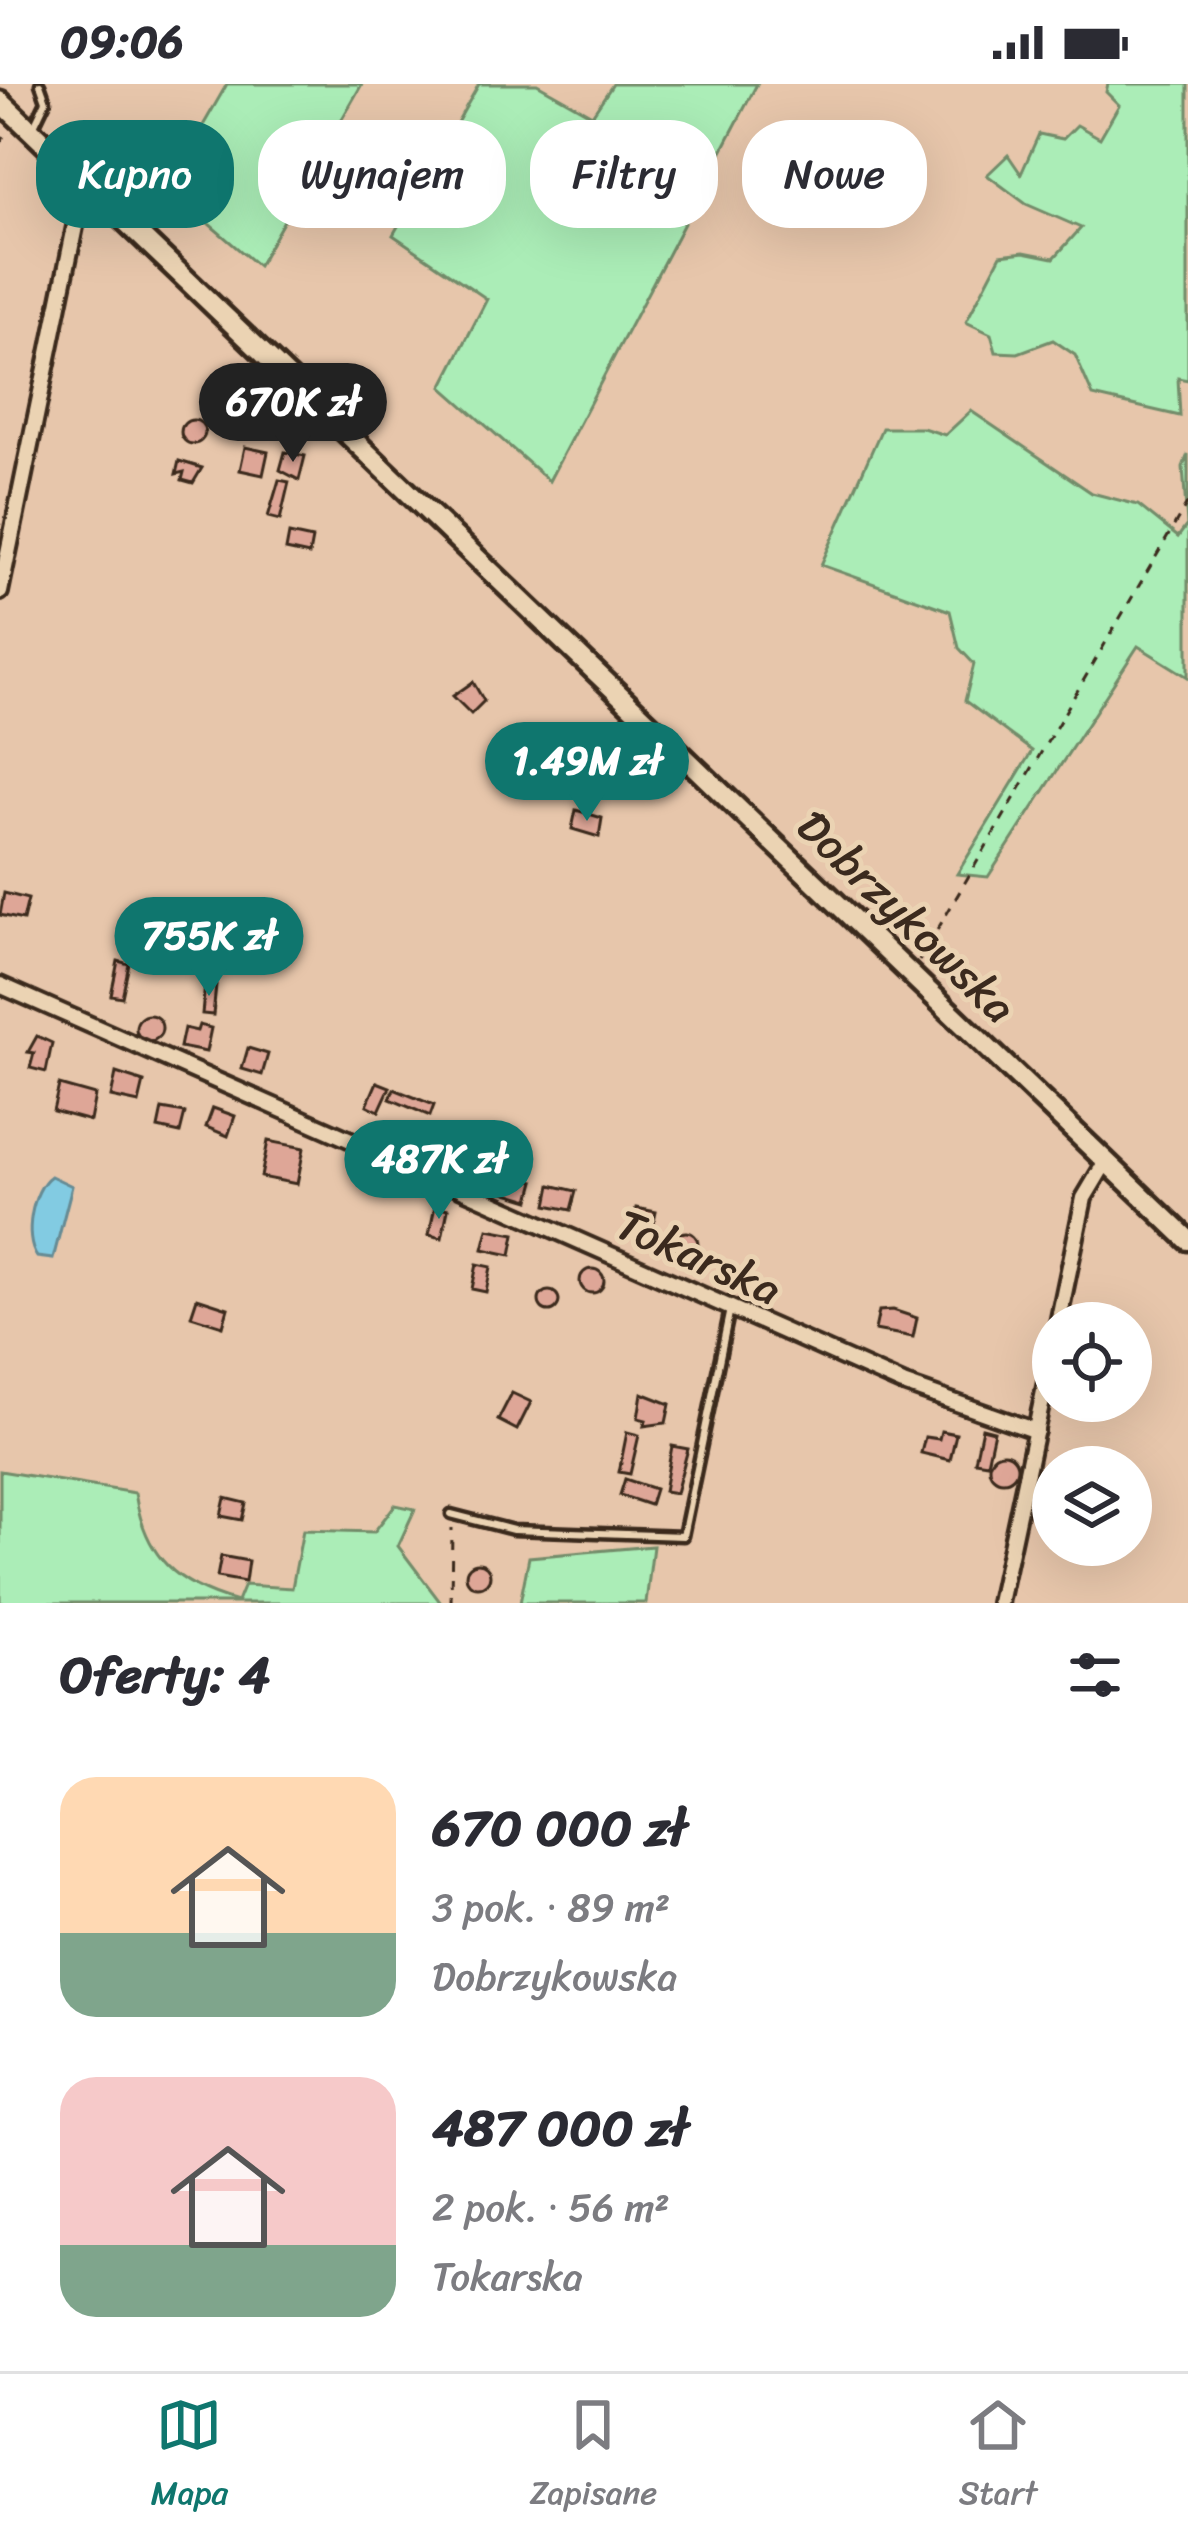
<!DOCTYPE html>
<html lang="pl">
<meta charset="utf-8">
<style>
body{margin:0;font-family:Sriracha,sans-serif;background:#f2f2f3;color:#2b2b33;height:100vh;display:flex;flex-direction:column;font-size:45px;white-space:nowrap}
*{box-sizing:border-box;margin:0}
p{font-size:39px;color:#7c7c81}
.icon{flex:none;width:66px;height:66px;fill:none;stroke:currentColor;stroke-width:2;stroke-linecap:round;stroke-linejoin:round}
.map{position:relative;height:1519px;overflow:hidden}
.details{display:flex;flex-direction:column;background:#fff;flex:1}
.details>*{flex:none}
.top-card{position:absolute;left:36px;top:36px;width:1116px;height:108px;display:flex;gap:24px}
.tools{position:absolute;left:1032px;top:1218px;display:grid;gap:24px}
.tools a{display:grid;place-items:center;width:120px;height:120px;border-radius:50%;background:#fff;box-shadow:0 12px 48px #0002;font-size:60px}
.price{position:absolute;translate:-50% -102px;padding:0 27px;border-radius:42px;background:#0f766e;color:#fff;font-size:39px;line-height:78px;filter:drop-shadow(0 3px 6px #0008)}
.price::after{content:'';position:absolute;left:50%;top:72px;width:36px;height:27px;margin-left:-18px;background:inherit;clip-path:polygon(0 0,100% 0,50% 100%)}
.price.selected{background:#222;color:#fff}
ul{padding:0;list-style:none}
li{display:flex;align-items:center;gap:36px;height:300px;padding:0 60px}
li span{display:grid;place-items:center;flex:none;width:336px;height:240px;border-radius:36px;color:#555}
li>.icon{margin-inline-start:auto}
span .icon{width:144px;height:144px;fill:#fffc;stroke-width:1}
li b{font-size:51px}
h2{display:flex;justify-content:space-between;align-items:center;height:144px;padding:0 60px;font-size:51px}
.tag{padding:0 42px;border-radius:48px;background:#fff;box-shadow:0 12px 48px #0002;font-size:42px;line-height:108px}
.tag.selected{background:#0f766e;color:#fff}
.status{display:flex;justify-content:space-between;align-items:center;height:84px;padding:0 60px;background:#fff;direction:ltr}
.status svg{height:33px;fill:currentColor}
.dock{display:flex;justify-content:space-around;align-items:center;height:168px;border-top:3px solid #e1e1e2;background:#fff;font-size:33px;color:#7c7c81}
.dock a{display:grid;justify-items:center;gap:6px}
.dock .selected{color:#0f766e}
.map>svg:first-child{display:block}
</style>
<div class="status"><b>09:06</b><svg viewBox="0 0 49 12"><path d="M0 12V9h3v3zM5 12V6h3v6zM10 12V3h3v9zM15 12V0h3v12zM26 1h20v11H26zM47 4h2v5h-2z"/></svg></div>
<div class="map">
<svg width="1188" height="1519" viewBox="0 0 1188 1519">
<rect width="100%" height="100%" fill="#e7c6ab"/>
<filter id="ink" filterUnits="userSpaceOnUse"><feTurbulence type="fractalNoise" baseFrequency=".00833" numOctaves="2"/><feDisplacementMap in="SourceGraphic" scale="24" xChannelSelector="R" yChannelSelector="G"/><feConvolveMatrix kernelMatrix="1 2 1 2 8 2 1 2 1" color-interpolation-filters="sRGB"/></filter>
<g filter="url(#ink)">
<g fill="#abedb7" stroke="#738c6a" stroke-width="3">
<polygon points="227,0 362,0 258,182 167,104"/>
<polygon points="479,0 537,0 592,31 613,0 757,0 549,397 442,303 487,215 393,151"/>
<polygon points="1108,0 1188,0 1188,296 1178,294 1180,332 1093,312 1075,271 1053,256 1018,269 996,268 991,250 966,238 1001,171 1024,168 1054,174 1081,144 1026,120 987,91 1008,71 1021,90 1039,50 1063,55 1077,41 1100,54 1119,21 1106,8"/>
<polygon points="971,327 1092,409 1138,421 1178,453 1187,441 1183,383 1188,370 1188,593 1138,562 988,793 957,790 1032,667 965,617 974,580 959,564 950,527 821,481 882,344 923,344 945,351"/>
<path d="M0,1387L135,1409C145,1473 176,1501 237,1518L244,1501L292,1504L303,1446L374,1448L395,1421L415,1425L398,1462L441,1519H0Z"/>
<polygon points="653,1462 646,1519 520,1519 529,1473"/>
</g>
<path fill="#82cbe2" stroke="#668b94" stroke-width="3" d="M51,1092L72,1102L53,1175L37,1173C23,1154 32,1105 51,1092Z"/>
<g fill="#dea697" stroke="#3b2a1e" stroke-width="3">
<circle cx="193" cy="348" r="12"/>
<polygon points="245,363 268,368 263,391 240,386"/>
<polygon points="285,368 305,372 299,396 280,386"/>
<polygon points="179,377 202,384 193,399 182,396 184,388 176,390"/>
<polygon points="279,396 289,398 280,436 268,433"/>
<polygon points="289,450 312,455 309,471 286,466"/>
<polygon points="473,598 484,617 471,630 453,612"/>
<polygon points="576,726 602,734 599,753 572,745"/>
<polygon points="4,809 28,815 23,836 0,831"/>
<polygon points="118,877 129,880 122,913 111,911"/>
<polygon points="205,900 216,901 213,931 202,930"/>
<circle cx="149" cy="944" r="13"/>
<polygon points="199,941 211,944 206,968 180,963 184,944 197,947"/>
<polygon points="37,952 52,959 46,988 30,984 34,969 28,968"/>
<polygon points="248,964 268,970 262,991 242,985"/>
<polygon points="116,989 144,998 139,1019 111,1013"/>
<polygon points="377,998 390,1003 379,1027 367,1021"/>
<polygon points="59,1001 95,1011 90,1037 53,1027"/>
<polygon points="394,1005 434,1021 430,1032 390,1015"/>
<polygon points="213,1024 235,1032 228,1052 206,1043"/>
<polygon points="162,1025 185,1029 180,1049 158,1044"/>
<polygon points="419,1050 443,1059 436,1079 412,1070"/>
<polygon points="268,1057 304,1064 297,1100 261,1093"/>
<polygon points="503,1088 535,1097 530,1116 497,1106"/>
<polygon points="551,1101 576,1107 571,1126 547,1121"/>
<polygon points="435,1122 448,1125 442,1154 429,1151"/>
<polygon points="636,1124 656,1128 652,1147 632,1143"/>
<polygon points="488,1145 515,1150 511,1171 483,1165"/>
<circle cx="686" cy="1160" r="12"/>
<polygon points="477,1180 491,1183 486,1208 472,1205"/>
<circle cx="592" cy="1197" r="12"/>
<circle cx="549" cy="1217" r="10"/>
<polygon points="197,1214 228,1224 223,1242 191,1232"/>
<polygon points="893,1226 917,1234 913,1253 875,1246 879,1227"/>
<polygon points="512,1309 531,1318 517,1346 498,1336"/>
<polygon points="642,1309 670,1320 666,1339 644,1342 646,1336 638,1334"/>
<polygon points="982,1344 994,1347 987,1379 975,1377"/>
<polygon points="941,1347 956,1350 950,1376 921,1369 925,1353 939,1355"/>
<polygon points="627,1348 639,1351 630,1390 619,1388"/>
<polygon points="672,1362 688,1365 676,1409 664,1407"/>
<circle cx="1003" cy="1383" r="14"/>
<polygon points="625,1395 655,1405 650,1421 620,1411"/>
<polygon points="225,1414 246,1419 242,1436 221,1432"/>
<polygon points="221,1472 248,1477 245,1498 217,1493"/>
<circle cx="478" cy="1491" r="12"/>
</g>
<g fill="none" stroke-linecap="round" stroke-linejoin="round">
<defs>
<g id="lane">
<polyline points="33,44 46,17 40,0"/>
<polyline points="451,1430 513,1446 683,1452 730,1225"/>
</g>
<g id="street">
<polyline points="0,508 78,128 93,107"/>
<polyline points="0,901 903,1300 1036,1347"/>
<polyline points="1058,1239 1084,1114 1106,1077"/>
<polyline points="999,1519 1053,1265"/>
</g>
<polyline id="secondary" points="0,17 1188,1156"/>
</defs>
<use href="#lane" stroke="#3b2a1e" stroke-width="15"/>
<use href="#street" stroke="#3b2a1e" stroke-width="22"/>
<use href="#secondary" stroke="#3b2a1e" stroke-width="27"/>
<g stroke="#3b2a1e" stroke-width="3" stroke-dasharray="9 9" stroke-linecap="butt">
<polyline points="0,60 7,45"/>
<polyline points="919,877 1188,418"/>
<polyline points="451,1519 452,1444"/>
</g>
<use href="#lane" stroke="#ebd3b3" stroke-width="6"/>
<use href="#street" stroke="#ebd3b3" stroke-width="14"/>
<use href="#secondary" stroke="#ebd3b3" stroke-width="18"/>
</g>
</g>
<g text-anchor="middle" stroke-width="10" stroke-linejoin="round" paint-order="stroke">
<g font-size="45" fill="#3b2a1e" stroke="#ebd3b3">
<text transform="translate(907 832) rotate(44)" y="16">Dobrzykowska</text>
<text transform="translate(699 1172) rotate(24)" y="16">Tokarska</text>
</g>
</g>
</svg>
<div class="tools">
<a><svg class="icon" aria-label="locate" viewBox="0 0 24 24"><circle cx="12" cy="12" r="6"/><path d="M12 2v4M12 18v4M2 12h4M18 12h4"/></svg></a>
<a><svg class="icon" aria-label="layers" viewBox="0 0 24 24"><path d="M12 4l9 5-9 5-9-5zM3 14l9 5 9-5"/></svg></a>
</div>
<b class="price selected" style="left:293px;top:381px">670K zł</b>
<b class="price" style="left:587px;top:740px">1.49M zł</b>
<b class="price" style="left:209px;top:915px">755K zł</b>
<b class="price" style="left:439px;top:1138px">487K zł</b>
<div class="top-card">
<a class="tag selected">Kupno</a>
<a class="tag">Wynajem</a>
<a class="tag">Filtry</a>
<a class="tag">Nowe</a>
</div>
</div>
<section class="details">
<h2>Oferty: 4<svg class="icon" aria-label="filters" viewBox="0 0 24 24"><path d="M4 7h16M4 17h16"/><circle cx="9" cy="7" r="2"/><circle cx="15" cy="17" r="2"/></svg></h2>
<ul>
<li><span style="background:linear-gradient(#ffd9b3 65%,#7fa58c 0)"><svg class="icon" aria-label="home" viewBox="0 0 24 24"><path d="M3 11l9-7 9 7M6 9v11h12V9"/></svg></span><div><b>670 000 zł</b><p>3 pok. · 89 m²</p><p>Dobrzykowska</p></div></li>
<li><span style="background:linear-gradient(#f6c9c9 70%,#7fa58c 0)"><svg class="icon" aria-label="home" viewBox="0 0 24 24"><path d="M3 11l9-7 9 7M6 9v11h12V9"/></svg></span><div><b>487 000 zł</b><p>2 pok. · 56 m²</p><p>Tokarska</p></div></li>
</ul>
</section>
<nav class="dock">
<a class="selected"><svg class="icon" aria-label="map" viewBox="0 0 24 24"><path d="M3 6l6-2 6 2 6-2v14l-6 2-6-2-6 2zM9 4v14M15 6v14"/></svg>Mapa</a>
<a><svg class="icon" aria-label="saved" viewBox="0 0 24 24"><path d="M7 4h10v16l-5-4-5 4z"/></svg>Zapisane</a>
<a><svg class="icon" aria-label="home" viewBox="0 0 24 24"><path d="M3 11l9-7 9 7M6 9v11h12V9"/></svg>Start</a>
</nav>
